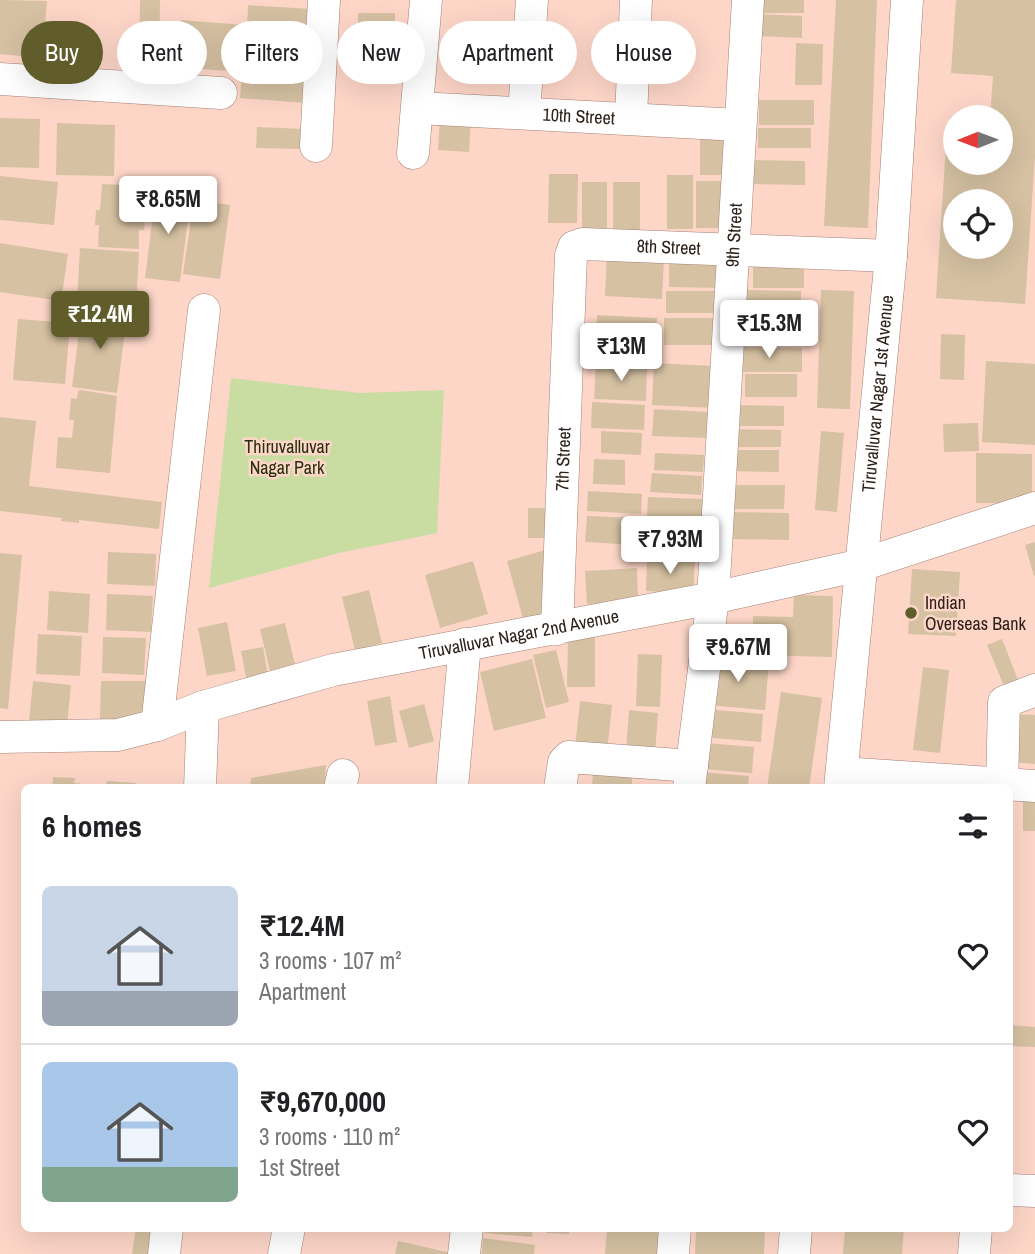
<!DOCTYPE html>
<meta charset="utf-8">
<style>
body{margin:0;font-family:"Archivo Narrow",sans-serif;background:#f6f6f6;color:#202124;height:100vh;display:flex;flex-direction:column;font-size:26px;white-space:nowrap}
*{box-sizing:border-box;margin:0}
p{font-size:23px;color:#757577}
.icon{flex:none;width:38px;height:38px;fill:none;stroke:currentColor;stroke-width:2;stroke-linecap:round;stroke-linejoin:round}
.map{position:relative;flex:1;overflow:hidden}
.panel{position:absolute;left:21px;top:784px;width:992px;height:448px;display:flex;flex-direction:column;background:#fff;border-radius:10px;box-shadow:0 7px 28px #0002}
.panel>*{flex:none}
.banner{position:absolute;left:21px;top:21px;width:994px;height:63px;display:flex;gap:14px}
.needle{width:46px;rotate:269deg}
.controls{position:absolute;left:943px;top:105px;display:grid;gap:14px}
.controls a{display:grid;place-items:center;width:70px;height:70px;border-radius:50%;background:#fff;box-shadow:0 7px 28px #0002;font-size:35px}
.price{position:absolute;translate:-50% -60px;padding:0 16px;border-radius:7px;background:#fff;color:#222;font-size:23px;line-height:46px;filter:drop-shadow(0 2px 4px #0008)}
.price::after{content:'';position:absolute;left:50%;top:42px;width:21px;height:16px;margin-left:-10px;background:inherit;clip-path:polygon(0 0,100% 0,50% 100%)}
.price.current{background:#605d2a;color:#fff}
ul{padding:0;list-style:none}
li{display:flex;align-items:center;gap:21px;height:175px;padding:0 21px}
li+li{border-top:2px solid #e0e0e0}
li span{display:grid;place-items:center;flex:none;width:196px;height:140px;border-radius:10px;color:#555}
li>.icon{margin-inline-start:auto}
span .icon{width:84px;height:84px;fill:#fffc;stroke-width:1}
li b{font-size:30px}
h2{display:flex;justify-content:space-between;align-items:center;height:84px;padding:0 21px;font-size:30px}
.tag{padding:0 24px;border-radius:32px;background:#fff;box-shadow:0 7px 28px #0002;font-size:24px;line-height:63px}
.tag.current{background:#605d2a;color:#fff}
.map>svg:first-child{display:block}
</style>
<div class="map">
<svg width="1035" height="1254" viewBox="0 0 1035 1254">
<rect width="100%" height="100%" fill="#fdd6c8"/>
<polygon fill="#c9dca2" points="231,378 360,393 444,390 437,533 339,553 209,588"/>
<g fill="#d6c1a2" fill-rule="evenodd">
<polygon points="0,0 47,1 42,58 0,54"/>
<polygon points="140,0 160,0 159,67 139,66"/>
<rect x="763" y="0" width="41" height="13"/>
<polygon points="836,0 877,0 868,228 824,226"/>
<path d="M956,0H1035V156L1025,304L936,298L947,130H956V163H1001V117H990L993,76L951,73ZM956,201H1001V247H956Z"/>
<polygon points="248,5 312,9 310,55 246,52"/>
<rect x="358" y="13" width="37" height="28"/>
<polygon points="757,14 802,16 802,38 756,36"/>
<polygon points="181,20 244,25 239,72 176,67"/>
<polygon points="796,43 823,44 822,85 795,85"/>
<polygon points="358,55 400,56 399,77 358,76"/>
<polygon points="243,56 309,61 306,103 240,98"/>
<rect x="759" y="100" width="55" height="25"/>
<polygon points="440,116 471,118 469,152 438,150"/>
<polygon points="0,118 40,119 39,168 0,167"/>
<polygon points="57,123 115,125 114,176 56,175"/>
<polygon points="257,127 304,129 303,149 256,148"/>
<rect x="758" y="128" width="53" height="20"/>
<rect x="700" y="129" width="25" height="46"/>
<polygon points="754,160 805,161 805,185 754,184"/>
<polygon points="549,174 578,174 577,223 548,223"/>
<rect x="667" y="175" width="26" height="54"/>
<polygon points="0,176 58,182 54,225 0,220"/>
<rect x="696" y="181" width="25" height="47"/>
<rect x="582" y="182" width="25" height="52"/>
<rect x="613" y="182" width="27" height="52"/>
<polygon points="102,184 141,186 140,217 145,217 144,230 139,230 139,249 98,247 99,225 95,225 96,210 100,210"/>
<polygon points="156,191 191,195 180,282 145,278"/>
<polygon points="194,200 230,205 220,279 183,274"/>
<polygon points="0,243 68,254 61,301 0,292"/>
<polygon points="80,248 139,252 136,307 77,304"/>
<polygon points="607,254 664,257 662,299 605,296"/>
<polygon points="669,260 724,260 724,288 669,287"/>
<rect x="753" y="264" width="51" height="24"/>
<polygon points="745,290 801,291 801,311 744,311"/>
<polygon points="821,290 854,291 850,409 817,408"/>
<rect x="666" y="291" width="57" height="22"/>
<polygon points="82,309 127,315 117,393 72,387"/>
<polygon points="597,315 657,318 655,356 596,353"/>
<rect x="664" y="318" width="54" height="27"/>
<polygon points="18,319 70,323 65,384 13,380"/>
<polygon points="744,319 805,320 804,346 744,345"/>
<polygon points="941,334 965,335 964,380 940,379"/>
<polygon points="736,347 802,348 802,372 736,372"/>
<polygon points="986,361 1035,364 1035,445 982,442"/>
<polygon points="654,363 715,366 713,408 652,405"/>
<polygon points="596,364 647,367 646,401 594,399"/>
<rect x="745" y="374" width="52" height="23"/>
<polygon points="81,390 117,396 110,473 56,468 58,437 72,438 74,420 69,420 71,398 77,399 78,391"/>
<polygon points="592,402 645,405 644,430 591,428"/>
<polygon points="733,405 784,406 784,426 732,426"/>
<polygon points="654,409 708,412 707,438 652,436"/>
<polygon points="0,417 36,421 29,486 162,502 159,529 79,520 79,523 61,521 62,518 0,511"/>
<polygon points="978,423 979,451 944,452 943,424"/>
<polygon points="731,429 781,430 781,447 731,447"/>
<polygon points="601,431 642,433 641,455 601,453"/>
<polygon points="821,431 844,433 837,512 815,510"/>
<polygon points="727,450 779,450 779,472 727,471"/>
<polygon points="655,453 704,455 703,472 654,470"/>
<polygon points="976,453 1032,454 1032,503 976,503"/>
<polygon points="594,459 625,460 625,485 593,484"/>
<polygon points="652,473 702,476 701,495 650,492"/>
<polygon points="724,485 785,485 784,509 724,509"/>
<polygon points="588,491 642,494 641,514 587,511"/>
<polygon points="648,497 704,499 703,520 647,517"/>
<polygon points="528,508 552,508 551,538 528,538"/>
<polygon points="726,512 789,513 789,540 726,539"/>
<polygon points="587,516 637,518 636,545 585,542"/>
<polygon points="649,522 702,526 700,556 646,551"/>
<polygon points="1035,542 1035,575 1034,576 1025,545"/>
<polygon points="552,548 548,620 525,626 507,561"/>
<polygon points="108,552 156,554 155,586 107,584"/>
<polygon points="0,553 22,555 8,709 0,708"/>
<polygon points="647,558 695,560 693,594 646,591"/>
<polygon points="473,561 488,614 440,628 425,575"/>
<polygon points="637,568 638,602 587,604 585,571"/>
<polygon points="912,569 960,572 956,636 908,634"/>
<polygon points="369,590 382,643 355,650 342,597"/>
<polygon points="49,591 90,594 88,633 47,630"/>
<polygon points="107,594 153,596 151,632 106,630"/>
<polygon points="794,595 833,596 832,657 752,655 753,616 793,617"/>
<polygon points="227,622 236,671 207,676 198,628"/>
<polygon points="285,623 296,669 271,675 260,629"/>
<polygon points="38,634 82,636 80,676 36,674"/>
<polygon points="568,635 595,636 595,687 567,687"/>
<polygon points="103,637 146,638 144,675 102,673"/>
<polygon points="1002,639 1018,680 1004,686 987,645"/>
<polygon points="263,647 269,683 248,687 241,651"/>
<polygon points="556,650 569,702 546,708 533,655"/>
<polygon points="638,654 662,655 660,707 636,706"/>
<polygon points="711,658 769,662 765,710 707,705"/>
<polygon points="532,659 546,718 494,731 480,672"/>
<polygon points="923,667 949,670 940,753 913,750"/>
<polygon points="33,681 71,685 67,726 29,722"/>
<polygon points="101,681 146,681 146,714 134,714 133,721 100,720"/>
<polygon points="781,692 822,698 809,788 767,788"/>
<polygon points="390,696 397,742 375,746 367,701"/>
<polygon points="580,701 612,705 607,752 575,748"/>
<polygon points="424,704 434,741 409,748 399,711"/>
<polygon points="704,709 763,714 761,742 702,737"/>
<polygon points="629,710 658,713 655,754 626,751"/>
<polygon points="1013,714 1035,715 1035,764 1010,762"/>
<polygon points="706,743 754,747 752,773 704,769"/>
<polygon points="326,765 324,788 250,788 251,778"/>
<polygon points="593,772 632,776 632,788 592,788"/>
<polygon points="701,772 749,776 748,788 700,788"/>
<polygon points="53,777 75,778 74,783 99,786 99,788 52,788"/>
<polygon points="107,781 136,783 136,788 106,788"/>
<rect x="1023" y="794" width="12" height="37"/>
<polygon points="1010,1025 1035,1027 1035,1047 1010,1046"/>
<polygon points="22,1039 24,1039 24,1058 21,1058"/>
<polygon points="136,1228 164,1232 161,1254 132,1254"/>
<polygon points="485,1228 533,1228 532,1237 485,1233"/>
<polygon points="546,1228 569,1228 569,1234 546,1233"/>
<polygon points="607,1228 667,1228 665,1254 605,1254"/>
<polygon points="696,1228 765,1228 764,1254 695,1254"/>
<polygon points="845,1228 904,1228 902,1254 843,1254"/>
<polygon points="483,1238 535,1245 534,1254 482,1254"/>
<polygon points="398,1241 451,1253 451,1254 395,1254"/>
</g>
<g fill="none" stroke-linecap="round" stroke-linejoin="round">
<defs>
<g id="minor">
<polyline points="0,79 221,93"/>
<path id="s1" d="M418,108L739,125"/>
<polyline points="524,113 532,0"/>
<polyline points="631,118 636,0"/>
<polyline points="316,146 324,0"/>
<polyline points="413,153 426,0"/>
<path id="s2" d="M557,629L571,255L574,247L583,244L891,256"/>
<polyline points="157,725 204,310"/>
<path id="s3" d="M0,737L118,735L157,725L203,707L333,670L713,598L861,565L1035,508"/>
<polyline points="842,773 1035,786"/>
<polyline points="200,788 203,707"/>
<polyline points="340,788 343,775"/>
<polyline points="452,788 465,644"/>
<polyline points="560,788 564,762 569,757 692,766"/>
<path id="s4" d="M689,788L713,598L748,0"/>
<path id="s5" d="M840,788L891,256L907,0"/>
<polyline points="1002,788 1004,702 1035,690"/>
<polyline points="1010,1190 1035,1191"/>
<polyline points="164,1254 167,1228"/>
<polyline points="284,1254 289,1228"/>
<polyline points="464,1254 467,1228"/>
<polyline points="673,1254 675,1228"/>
<polyline points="794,1254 796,1228"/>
<polyline points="974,1254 976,1228"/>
</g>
</defs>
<use href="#minor" stroke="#a48174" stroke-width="33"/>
<use href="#minor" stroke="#fff" stroke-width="32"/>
</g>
<circle fill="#605d2a" stroke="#fdd6c8" stroke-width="2.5" cx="911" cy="613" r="7"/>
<g text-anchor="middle" stroke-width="5" stroke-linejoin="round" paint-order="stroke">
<g font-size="18" fill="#2e201a" stroke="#fdd6c8">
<text dy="6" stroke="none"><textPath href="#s1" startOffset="161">10th Street</textPath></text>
<text dy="6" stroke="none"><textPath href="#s4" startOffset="555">9th Street</textPath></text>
<text dy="6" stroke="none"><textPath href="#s2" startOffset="478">8th Street</textPath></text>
<text dy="6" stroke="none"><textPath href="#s5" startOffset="396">Tiruvalluvar Nagar 1st Avenue</textPath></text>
<text dy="6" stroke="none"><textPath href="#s2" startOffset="170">7th Street</textPath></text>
<text dy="6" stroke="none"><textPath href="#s3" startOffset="532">Tiruvalluvar Nagar 2nd Avenue</textPath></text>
</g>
<g font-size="18" fill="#252e0f" stroke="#fdd6c8">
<text x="287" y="453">Thiruvalluvar<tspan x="287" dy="21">Nagar Park</tspan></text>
</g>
<g font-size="18" fill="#2e201a" stroke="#fdd6c8" text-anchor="start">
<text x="925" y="609">Indian<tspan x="925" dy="21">Overseas Bank</tspan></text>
</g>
</g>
</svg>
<div class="controls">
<a><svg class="needle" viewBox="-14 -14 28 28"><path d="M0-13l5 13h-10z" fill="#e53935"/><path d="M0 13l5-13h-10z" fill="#757577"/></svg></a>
<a><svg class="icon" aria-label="locate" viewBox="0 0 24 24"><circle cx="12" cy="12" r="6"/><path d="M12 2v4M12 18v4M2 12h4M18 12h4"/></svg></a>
</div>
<b class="price" style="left:168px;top:236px">₹8.65M</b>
<b class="price current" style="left:100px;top:351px">₹12.4M</b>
<b class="price" style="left:769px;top:360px">₹15.3M</b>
<b class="price" style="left:621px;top:383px">₹13M</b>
<b class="price" style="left:670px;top:576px">₹7.93M</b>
<b class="price" style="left:738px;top:684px">₹9.67M</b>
<div class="banner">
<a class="tag current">Buy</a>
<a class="tag">Rent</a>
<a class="tag">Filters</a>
<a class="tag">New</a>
<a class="tag">Apartment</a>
<a class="tag">House</a>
</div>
<section class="panel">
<h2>6 homes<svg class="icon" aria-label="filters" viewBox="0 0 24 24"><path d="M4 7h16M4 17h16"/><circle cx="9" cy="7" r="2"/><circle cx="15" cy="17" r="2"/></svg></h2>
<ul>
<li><span style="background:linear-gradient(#c9d6e8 75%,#9aa5b1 0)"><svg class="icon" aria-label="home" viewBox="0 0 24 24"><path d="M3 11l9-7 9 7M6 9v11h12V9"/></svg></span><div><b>₹12.4M</b><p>3 rooms · 107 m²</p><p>Apartment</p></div><svg class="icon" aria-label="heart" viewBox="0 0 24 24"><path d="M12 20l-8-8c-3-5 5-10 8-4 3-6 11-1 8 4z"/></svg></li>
<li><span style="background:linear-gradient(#a9c7e8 75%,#7fa58c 0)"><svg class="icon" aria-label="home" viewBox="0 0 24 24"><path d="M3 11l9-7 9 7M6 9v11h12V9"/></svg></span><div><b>₹9,670,000</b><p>3 rooms · 110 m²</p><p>1st Street</p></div><svg class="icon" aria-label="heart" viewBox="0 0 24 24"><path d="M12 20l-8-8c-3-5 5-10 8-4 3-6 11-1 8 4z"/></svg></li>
</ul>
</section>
</div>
